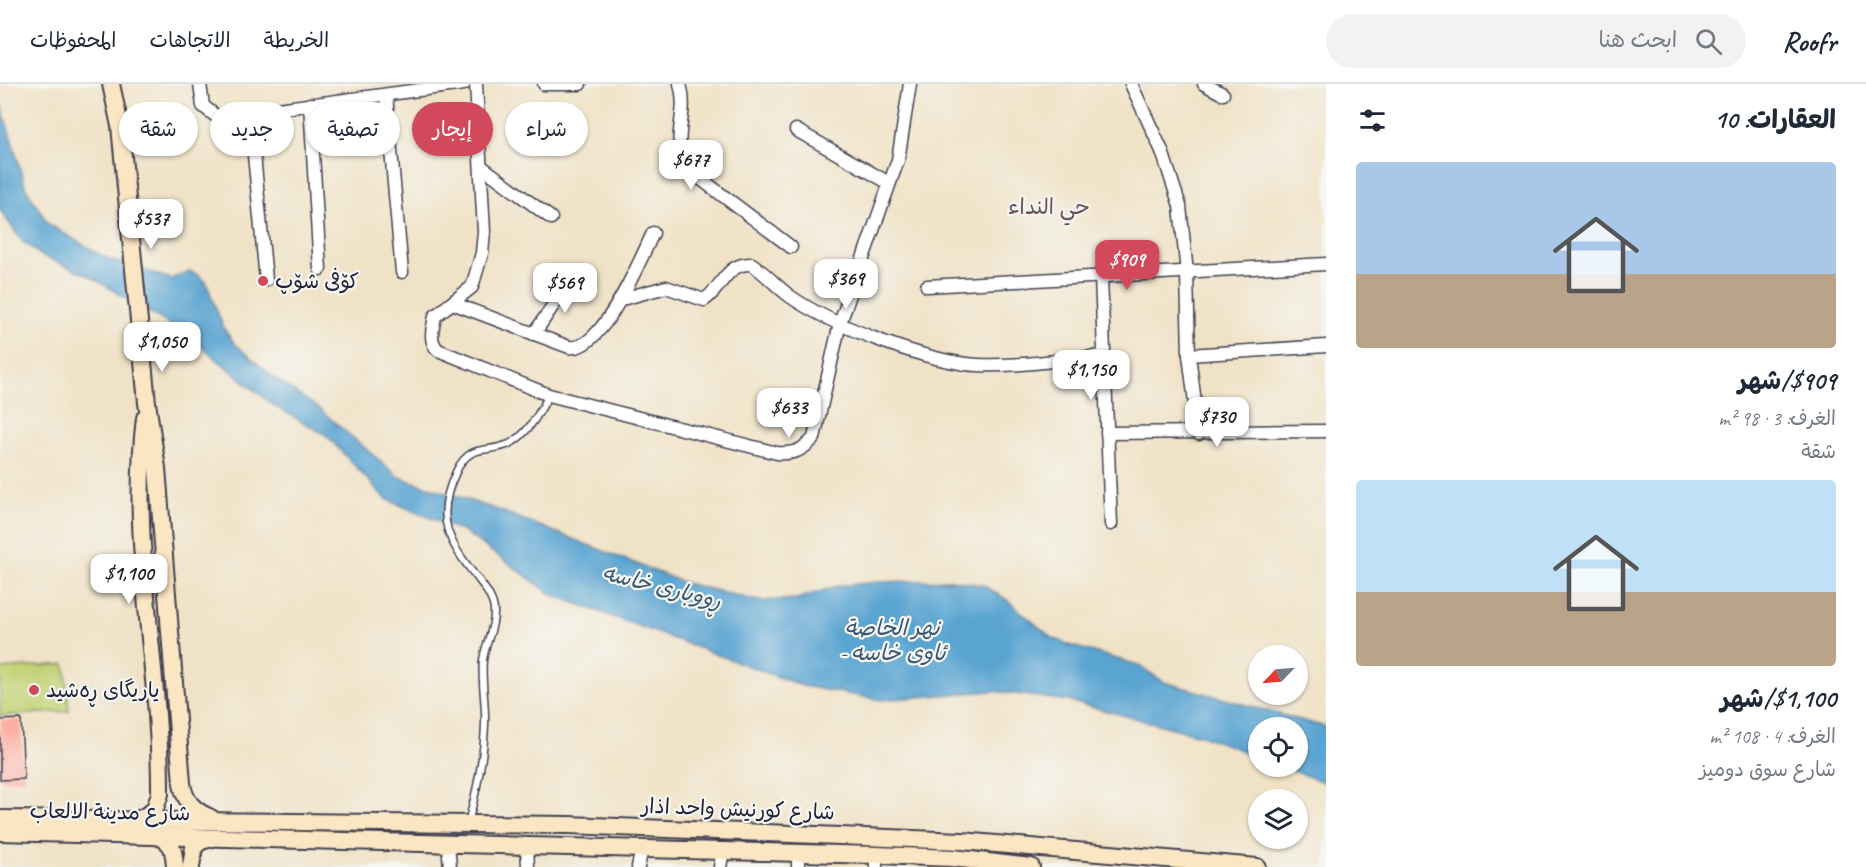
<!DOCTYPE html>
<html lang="ar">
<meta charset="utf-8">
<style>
body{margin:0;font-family:Caveat,"Playpen Sans Arabic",sans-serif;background:#f2f2f3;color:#1f2937;direction:rtl;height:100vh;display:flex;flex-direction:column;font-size:22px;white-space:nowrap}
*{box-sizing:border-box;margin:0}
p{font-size:20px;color:#747a83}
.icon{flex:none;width:33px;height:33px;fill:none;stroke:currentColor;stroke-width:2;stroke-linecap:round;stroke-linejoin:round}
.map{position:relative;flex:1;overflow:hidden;direction:ltr}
.side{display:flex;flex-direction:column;background:#fff;width:540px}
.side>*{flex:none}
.guide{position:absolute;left:18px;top:18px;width:570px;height:54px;direction:rtl;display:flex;gap:12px}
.needle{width:39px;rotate:245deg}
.fabs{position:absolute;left:1248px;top:561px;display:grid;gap:12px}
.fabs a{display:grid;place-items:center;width:60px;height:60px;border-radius:50%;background:#fff;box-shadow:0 2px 4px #0004;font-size:30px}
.price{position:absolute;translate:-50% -51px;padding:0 14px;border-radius:12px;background:#fff;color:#222;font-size:20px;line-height:39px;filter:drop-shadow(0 2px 3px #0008)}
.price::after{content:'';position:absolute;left:50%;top:36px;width:18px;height:14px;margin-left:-9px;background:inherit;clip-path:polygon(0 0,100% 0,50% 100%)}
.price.active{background:#d1495b;color:#fff}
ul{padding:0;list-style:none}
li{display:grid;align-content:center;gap:12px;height:318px;padding:0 30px}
li span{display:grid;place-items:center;height:186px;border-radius:6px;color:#555}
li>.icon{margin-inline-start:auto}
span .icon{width:108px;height:108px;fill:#fffc;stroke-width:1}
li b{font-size:26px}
h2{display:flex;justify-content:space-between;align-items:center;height:72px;padding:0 30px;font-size:26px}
.chip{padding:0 21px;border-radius:27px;background:#fff;box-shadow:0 2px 4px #0004;font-size:21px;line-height:54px}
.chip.active{background:#d1495b;color:#fff}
header{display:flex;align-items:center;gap:36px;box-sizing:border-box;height:84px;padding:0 30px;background:#fff;border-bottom:2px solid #e0e1e3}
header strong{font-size:28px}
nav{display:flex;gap:33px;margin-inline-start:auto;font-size:21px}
.search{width:420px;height:54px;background:#f2f2f3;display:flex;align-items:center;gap:15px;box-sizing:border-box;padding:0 21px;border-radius:33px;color:#747a83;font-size:22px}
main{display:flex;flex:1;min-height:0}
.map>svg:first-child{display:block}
</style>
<header>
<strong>Roofr</strong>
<div class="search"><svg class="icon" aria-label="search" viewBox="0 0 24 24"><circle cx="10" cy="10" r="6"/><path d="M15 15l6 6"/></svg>ابحث هنا</div>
<nav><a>الخريطة</a><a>الاتجاهات</a><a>المحفوظات</a></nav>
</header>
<main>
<section class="side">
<h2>العقارات: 10<svg class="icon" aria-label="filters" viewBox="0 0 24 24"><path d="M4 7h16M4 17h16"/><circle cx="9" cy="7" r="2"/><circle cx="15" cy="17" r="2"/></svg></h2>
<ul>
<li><span style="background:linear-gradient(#a9c7e8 60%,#b9a48a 0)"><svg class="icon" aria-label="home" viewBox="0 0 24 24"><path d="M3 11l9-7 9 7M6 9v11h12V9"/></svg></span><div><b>$909/شهر</b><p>الغرف: 3 · 98 m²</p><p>شقة</p></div></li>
<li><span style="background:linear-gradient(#bfe0f5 60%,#b9a48a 0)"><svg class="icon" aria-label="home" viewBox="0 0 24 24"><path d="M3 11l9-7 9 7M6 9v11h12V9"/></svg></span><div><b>$1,100/شهر</b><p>الغرف: 4 · 108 m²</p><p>شارع سوق دوميز</p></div></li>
</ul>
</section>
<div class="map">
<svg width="1326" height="783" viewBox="0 0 1326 783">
<rect width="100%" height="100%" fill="#f6f6f2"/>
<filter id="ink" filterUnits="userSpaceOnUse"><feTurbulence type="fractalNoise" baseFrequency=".0167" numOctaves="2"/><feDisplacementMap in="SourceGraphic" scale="12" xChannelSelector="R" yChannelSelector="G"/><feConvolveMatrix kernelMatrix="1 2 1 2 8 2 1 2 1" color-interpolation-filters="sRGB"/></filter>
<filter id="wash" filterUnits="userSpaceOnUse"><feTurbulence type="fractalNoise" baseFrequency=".008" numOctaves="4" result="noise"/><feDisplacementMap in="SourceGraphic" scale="24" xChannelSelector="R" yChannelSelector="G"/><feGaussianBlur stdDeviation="1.35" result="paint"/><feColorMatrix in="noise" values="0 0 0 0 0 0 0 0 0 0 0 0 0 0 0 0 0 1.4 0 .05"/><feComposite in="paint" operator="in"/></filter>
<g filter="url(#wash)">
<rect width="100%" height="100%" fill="#f0e2c6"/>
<polygon fill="#c3d376" stroke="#727a58" stroke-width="1.5" points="65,580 69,627 0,632 0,585"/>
<polygon fill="#5aa4d1" stroke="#3e6386" stroke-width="1.5" points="0,17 26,104 48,140 106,174 171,195 190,187 200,192 206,198 224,245 235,260 277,296 318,324 399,393 504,428 685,499 759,517 797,515 837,502 878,498 951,496 983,501 1006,515 1051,553 1069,561 1138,581 1164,598 1326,643 1326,699 1283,683 1298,682 1298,644 1258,644 1258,673 1204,652 1068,617 993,607 881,616 803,602 553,511 464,448 386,415 326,351 274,322 187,251 88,191 42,172 22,157 0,126"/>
<g id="blocks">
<polygon fill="#fda598" points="21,635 24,695 0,696 0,636"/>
</g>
</g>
<g filter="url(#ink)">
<use href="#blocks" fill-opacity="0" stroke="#413f50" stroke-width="1.5"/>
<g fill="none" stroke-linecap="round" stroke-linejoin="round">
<defs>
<path id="service" d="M468,739C477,706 484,674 485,640C486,619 481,598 483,576C485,560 495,544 494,527C494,516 485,504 478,495C448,458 434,434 456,388C470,358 486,370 509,360C528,351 539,329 549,311"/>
<g id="minor">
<polyline points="200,0 203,22 217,33 464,0"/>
<path d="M476,0L484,148L482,169L472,203L435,232C433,245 428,256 438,266L549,311L777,369C794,370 802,367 814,354L840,239L898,76L910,0"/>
<polyline points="544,0 580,0"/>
<path d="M680,0C690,34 668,52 689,86L791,163"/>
<polyline points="1131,0 1162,67 1180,122 1187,189 1189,271 1199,350"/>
<polyline points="1204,0 1223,10"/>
<polyline points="386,11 402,188"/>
<polyline points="310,20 320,185"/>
<polyline points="250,29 266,196"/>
<polyline points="796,46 889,99"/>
<polyline points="481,82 551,134"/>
<polyline points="1101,193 1111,440"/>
<polyline points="927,202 1326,180"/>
<path d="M622,215L666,203L704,216C721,206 726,178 752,180C766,190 777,203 791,213C833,242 916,273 966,280C1005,285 1064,275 1104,272"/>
<path d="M452,219L569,263C602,269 641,174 653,149"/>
<polyline points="534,250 572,193"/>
<polyline points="1189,271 1326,262"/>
<polyline points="1107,349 1326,347"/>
<polyline points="448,760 450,783"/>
<polyline points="527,762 528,783"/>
<polyline points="876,771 876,783"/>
<polyline points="638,783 642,765"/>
<polyline points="720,783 723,767"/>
<polyline points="798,783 798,768"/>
</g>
<g id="secondary">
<path d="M111,0L120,42L147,319L157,384L182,699C184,717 194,727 211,734"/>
<polyline points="0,735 569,741 962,757 1257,783"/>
<path d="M140,735L154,727L160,710C161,585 129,461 145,334"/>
<polyline points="0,748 876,771 953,774 1031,783"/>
<path d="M156,752C173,756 174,767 175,783"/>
<polyline points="191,783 194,763 201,757 212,754"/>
</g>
</defs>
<use href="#service" stroke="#413f50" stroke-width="9"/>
<use href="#minor" stroke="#413f50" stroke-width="15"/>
<use href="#secondary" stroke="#413f50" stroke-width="20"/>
<use href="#service" stroke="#fff" stroke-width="6"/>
<use href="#minor" stroke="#fff" stroke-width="12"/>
<use href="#secondary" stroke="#fbe6c4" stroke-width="16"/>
</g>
</g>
<g fill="#d1495b" stroke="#f6f6f2" stroke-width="2">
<circle cx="263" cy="197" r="6"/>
<circle cx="34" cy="606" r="6"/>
</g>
<g text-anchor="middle" stroke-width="4.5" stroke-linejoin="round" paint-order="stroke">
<g font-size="21" fill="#22223b" stroke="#f6f6f2" text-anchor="start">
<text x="275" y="204">کۆفی شۆپ</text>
<text x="46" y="613">یاریگای ڕەشید</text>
</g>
<g font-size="21" fill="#22223b" stroke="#f6f6f2">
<text transform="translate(738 725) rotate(2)" y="7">شارع كورنيش واحد اذار</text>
<text transform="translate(110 728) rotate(1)" y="7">شارع مدينة الالعاب</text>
</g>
<g font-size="22" fill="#6f505c" stroke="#f6f6f2">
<text x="1049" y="130">حي النداء</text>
</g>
<g font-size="22" font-style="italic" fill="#385677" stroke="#f6f6f2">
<text transform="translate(662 502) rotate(14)" y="8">ڕووباری خاسە</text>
<text x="892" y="551">نهر الخاصة<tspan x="892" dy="25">- ئاوی خاسە</tspan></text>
</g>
</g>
</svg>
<div class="fabs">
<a><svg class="needle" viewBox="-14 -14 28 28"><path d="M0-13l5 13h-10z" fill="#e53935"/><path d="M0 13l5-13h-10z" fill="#747a83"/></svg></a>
<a><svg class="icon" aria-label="locate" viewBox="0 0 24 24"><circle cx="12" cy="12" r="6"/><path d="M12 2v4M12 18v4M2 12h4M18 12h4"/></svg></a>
<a><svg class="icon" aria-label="layers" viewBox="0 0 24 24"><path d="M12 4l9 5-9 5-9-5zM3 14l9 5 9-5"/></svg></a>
</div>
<b class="price" style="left:691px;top:107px">$677</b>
<b class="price" style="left:151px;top:166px">$537</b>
<b class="price active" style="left:1127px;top:207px">$909</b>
<b class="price" style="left:846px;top:226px">$369</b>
<b class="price" style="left:565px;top:230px">$569</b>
<b class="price" style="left:162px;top:289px">$1,050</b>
<b class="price" style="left:1091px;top:317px">$1,150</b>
<b class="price" style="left:789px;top:355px">$633</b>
<b class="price" style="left:1217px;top:364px">$730</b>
<b class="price" style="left:129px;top:521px">$1,100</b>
<div class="guide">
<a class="chip">شراء</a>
<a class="chip active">إيجار</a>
<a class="chip">تصفية</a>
<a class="chip">جديد</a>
<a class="chip">شقة</a>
</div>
</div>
</main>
